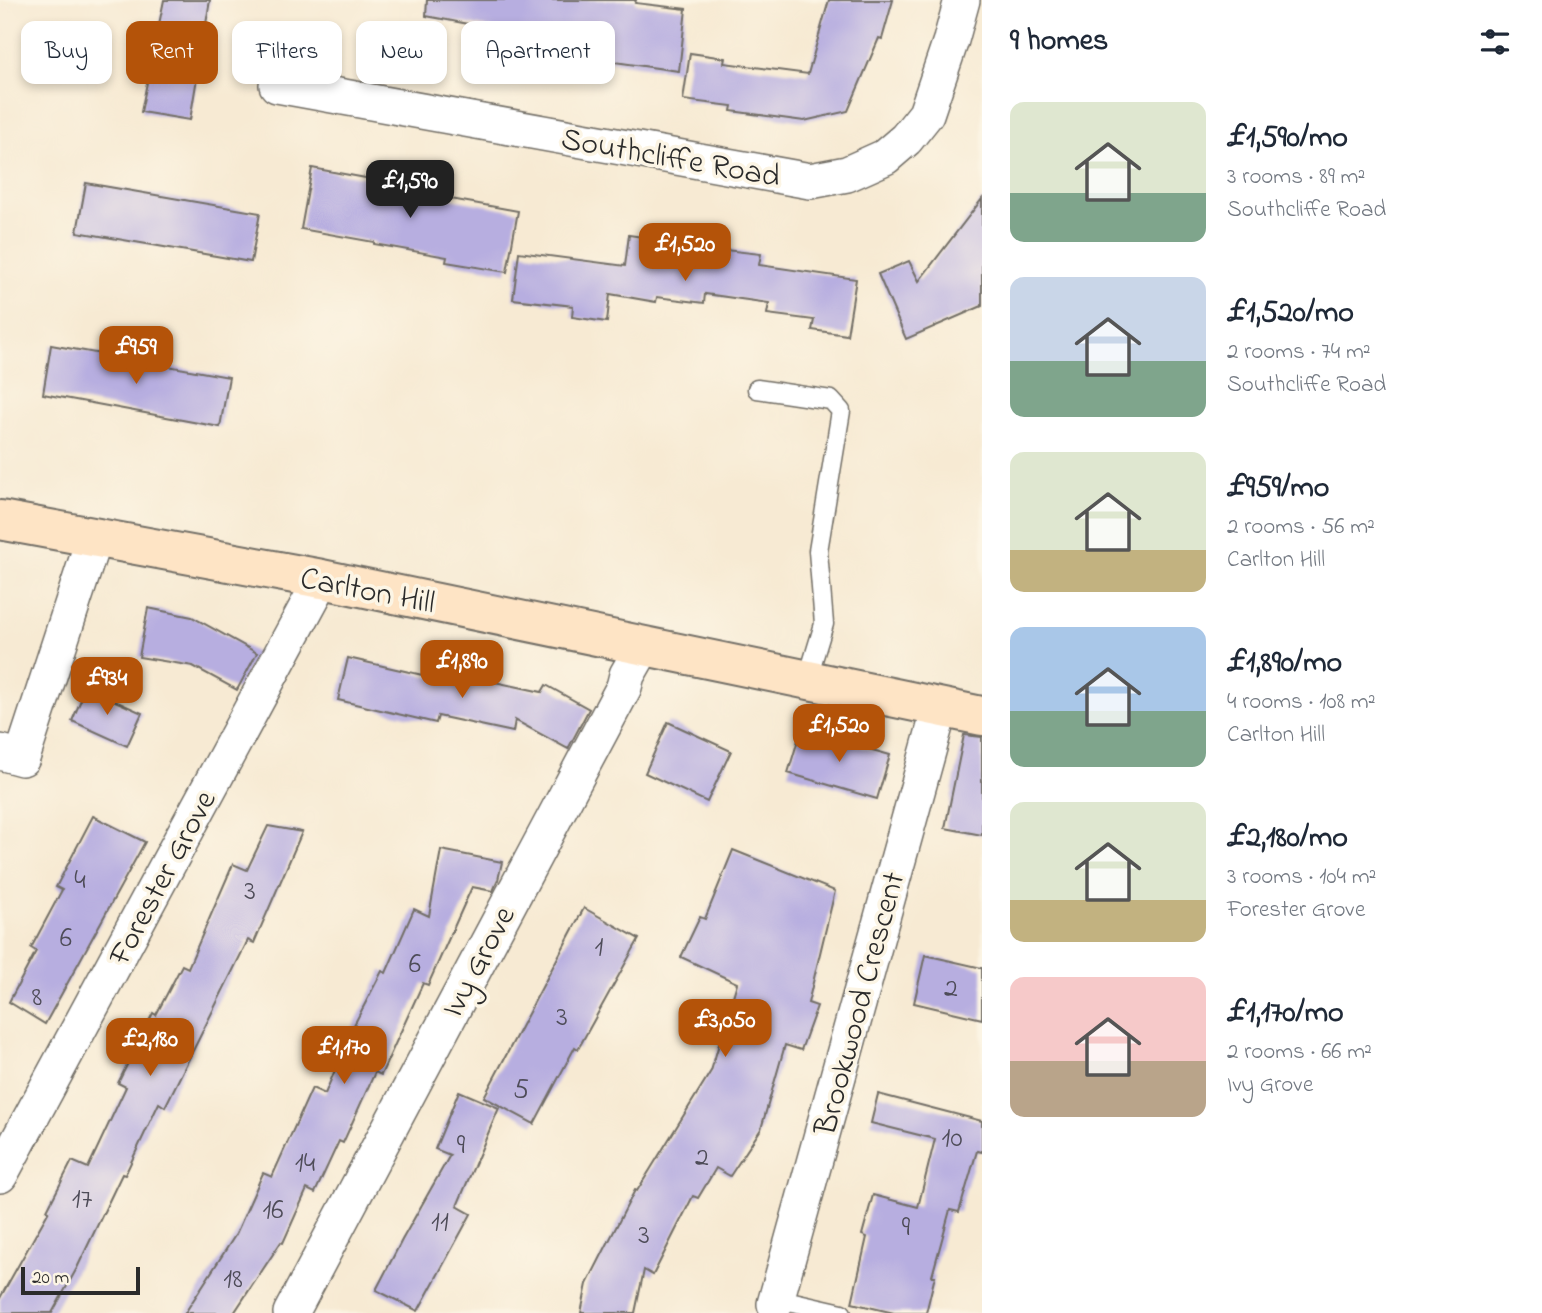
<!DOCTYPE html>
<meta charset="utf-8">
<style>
body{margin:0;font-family:"Indie Flower",sans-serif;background:#f6f6f7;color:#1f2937;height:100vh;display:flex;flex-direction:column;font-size:26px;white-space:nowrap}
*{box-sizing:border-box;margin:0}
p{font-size:23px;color:#747a83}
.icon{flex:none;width:38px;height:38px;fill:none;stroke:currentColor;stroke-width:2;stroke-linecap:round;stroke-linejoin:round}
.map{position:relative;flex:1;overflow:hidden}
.panel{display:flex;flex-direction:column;background:#fff;width:560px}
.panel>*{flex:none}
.top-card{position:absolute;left:21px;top:21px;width:665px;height:63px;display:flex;gap:14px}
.scale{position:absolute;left:21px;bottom:18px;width:119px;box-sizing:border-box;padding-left:7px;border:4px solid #2b2b2b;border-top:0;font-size:19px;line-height:24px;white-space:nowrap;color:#2b2b2b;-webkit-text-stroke:5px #fcf5e5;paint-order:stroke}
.price{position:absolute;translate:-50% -60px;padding:0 16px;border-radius:14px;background:#b45309;color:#fff;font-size:23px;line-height:46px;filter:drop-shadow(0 2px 4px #0008)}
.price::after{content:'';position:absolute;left:50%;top:42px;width:21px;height:16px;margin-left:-10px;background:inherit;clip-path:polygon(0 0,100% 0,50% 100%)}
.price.selected{background:#222;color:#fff}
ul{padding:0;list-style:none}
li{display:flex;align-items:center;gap:21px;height:175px;padding:0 28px}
li span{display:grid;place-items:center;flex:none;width:196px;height:140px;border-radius:14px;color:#555}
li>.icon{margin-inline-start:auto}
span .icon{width:84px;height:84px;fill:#fffc;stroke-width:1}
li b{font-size:30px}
h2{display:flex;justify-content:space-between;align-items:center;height:84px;padding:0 28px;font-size:30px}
.chip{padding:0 24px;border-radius:14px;background:#fff;box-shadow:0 4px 10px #0003;font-size:24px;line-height:63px}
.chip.selected{background:#b45309;color:#fff}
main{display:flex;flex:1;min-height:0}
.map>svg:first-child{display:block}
</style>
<main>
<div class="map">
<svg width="982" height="1313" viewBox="0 0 982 1313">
<rect width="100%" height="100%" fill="#fcf5e5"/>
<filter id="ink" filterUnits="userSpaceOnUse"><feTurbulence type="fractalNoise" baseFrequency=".0143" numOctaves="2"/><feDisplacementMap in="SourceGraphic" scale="14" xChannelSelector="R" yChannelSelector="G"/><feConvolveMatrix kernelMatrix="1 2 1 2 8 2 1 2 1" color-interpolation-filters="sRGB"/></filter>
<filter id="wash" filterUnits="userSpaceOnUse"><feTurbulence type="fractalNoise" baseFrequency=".00686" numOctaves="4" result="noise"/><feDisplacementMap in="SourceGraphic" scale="28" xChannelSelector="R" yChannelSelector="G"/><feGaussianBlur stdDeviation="1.57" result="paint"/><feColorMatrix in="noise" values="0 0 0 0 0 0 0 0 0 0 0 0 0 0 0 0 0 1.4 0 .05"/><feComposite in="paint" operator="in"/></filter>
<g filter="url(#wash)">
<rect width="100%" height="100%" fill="#f7ead3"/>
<g id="blocks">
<g fill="#b7aee0">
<polygon points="164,0 210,0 190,120 141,112"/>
<polygon points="427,0 636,0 635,3 686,9 679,71 593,59 594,48 426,16"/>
<polygon points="829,0 893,0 882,39 879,38 848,111 804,121 731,111 732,106 683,100 690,53 725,58 724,63 808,74"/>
<polygon points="312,168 446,193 445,198 518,211 507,272 446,262 447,257 374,244 374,242 301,229"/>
<polygon points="86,183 260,213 251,262 77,232"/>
<polygon points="982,199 982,306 906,339 878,274 909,261 919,281"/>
<polygon points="629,235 664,240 663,243 761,254 759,265 856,279 847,335 812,330 814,320 767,314 769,303 705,294 704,303 657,297 656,302 610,294 607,322 572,317 573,306 513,299 519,252 625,266"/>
<polygon points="51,345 229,377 220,427 43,394"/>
<polygon points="148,608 192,617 257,653 237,690 193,666 139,657"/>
<polygon points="348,658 440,679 443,671 542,692 546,685 589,709 568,749 515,720 513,732 438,716 436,723 338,700"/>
<polygon points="86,688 142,713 127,746 72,721"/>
<polygon points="668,722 731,751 707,802 645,773"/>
<polygon points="801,730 890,755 877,799 788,773"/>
<polygon points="964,735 982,737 982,835 945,828"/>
<polygon points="93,816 145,842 45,1024 9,1002 36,951 31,948 62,890 56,887"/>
<polygon points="268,826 302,832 254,943 248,940 165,1107 159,1103 125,1175 122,1174 77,1268 52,1313 0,1313 0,1298 49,1211 47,1210 72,1161 88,1168 126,1087 118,1083 153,1013 156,1015 182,965 188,968 233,864 247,870"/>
<polygon points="441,850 502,862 498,880 493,891 472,887 428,985 423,983 381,1075 375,1072 343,1143 339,1141 315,1193 307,1189 283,1243 281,1242 234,1313 185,1313 236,1234 263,1173 272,1177 312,1088 325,1094 354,1025 382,971 386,973 414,909 429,916"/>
<polygon points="733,850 835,891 808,1003 817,1006 801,1050 785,1045 761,1129 730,1176 716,1168 698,1198 693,1196 653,1275 644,1270 635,1313 581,1313 587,1284 635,1190 637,1191 711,1071 737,983 681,957 700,917 705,919"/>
<polygon points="584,908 639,939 578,1049 575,1047 534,1124 484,1097"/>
<polygon points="925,955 982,968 982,1019 914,1003"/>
<polygon points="459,1091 499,1108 457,1206 471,1214 418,1311 376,1290 402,1240 450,1155 435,1149"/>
<polygon points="878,1094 982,1121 982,1152 977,1151 959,1212 950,1210 932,1276 935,1276 926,1313 894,1313 852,1303 867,1237 862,1235 873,1195 918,1207 935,1139 871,1123"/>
</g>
</g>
</g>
<g filter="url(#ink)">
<use href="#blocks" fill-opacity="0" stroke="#726e66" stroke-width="2"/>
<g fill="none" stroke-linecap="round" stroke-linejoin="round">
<defs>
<g id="service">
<polyline points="757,389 831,400 841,411 818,551 824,624 807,680"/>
<polyline points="776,1298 842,1313"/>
</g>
<g id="minor">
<polyline points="277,85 810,181 847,174 885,157 906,139 926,114 951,40 962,0"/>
<polyline points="0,752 22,758 94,538"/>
<polyline points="0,1175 322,579"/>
<polyline points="775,1304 940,708"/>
<polyline points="291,1313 624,687 627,675 643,647"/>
</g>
<polyline id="secondary" points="0,520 322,579 982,716"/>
</defs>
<use href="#service" stroke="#726e66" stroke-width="21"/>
<use href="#minor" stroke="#726e66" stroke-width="38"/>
<use href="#secondary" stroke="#726e66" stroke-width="42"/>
<use href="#service" stroke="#fff" stroke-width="18"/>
<use href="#minor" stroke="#fff" stroke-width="35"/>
<use href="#secondary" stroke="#fee4c5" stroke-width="38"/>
</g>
</g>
<g text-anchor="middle" stroke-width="7" stroke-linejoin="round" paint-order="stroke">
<g font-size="28" fill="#4e4c58">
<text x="80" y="888">4</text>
<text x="250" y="899">3</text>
<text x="66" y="946">6</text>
<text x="599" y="955">1</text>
<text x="415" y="972">6</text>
<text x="951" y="996">2</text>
<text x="37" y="1005">8</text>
<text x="562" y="1025">3</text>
<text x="521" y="1097">5</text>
<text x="952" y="1146">10</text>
<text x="461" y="1153">9</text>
<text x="702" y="1165">2</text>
<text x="305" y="1171">14</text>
<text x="82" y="1207">17</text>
<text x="273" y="1218">16</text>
<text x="440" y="1230">11</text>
<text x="906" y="1235">9</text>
<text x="644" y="1243">3</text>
<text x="233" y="1287">18</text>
</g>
<g font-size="32" fill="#2b2b2b" stroke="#fcf5e5">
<text transform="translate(671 156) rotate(10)" y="11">Southcliffe Road</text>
<text transform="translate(368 589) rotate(11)" y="11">Carlton Hill</text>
<text transform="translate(161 877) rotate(-62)" y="11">Forester Grove</text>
<text transform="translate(477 961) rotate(-62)" y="11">Ivy Grove</text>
<text transform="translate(858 1003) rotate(-75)" y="11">Brookwood Crescent</text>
</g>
</g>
</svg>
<div class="scale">20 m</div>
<b class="price selected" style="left:410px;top:220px">£1,590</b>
<b class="price" style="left:685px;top:283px">£1,520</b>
<b class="price" style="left:136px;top:386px">£959</b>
<b class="price" style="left:462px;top:700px">£1,890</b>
<b class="price" style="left:107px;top:717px">£934</b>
<b class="price" style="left:839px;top:764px">£1,520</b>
<b class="price" style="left:725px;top:1059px">£3,050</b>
<b class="price" style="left:150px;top:1078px">£2,180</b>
<b class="price" style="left:344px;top:1086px">£1,170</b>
<div class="top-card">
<a class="chip">Buy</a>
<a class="chip selected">Rent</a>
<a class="chip">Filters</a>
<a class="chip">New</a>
<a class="chip">Apartment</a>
</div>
</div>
<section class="panel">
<h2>9 homes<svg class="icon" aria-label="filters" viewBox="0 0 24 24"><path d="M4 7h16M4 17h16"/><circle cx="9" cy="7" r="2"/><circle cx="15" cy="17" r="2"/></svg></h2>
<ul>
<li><span style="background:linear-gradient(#dfe7d0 65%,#7fa58c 0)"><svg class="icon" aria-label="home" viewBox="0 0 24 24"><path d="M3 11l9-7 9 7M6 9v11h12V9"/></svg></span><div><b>£1,590/mo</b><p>3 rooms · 89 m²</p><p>Southcliffe Road</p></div></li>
<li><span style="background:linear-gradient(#c9d6e8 60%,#7fa58c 0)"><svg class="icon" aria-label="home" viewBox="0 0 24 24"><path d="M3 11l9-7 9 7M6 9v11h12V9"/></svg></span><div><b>£1,520/mo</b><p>2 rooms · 74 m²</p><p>Southcliffe Road</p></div></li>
<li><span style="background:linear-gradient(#dfe7d0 70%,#c2b280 0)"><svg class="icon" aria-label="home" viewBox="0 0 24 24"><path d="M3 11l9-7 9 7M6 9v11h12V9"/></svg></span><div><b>£959/mo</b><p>2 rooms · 56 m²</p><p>Carlton Hill</p></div></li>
<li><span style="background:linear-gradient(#a9c7e8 60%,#7fa58c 0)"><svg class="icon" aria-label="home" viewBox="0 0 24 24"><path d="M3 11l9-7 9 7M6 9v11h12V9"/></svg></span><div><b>£1,890/mo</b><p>4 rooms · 108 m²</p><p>Carlton Hill</p></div></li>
<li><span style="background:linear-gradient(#dfe7d0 70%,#c2b280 0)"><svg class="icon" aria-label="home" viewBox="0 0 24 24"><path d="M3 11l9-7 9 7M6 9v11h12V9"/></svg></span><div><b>£2,180/mo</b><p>3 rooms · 104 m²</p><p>Forester Grove</p></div></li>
<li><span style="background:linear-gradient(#f6c9c9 60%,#b9a48a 0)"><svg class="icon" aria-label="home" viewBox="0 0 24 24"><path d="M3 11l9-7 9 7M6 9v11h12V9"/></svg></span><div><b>£1,170/mo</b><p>2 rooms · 66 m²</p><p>Ivy Grove</p></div></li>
</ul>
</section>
</main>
